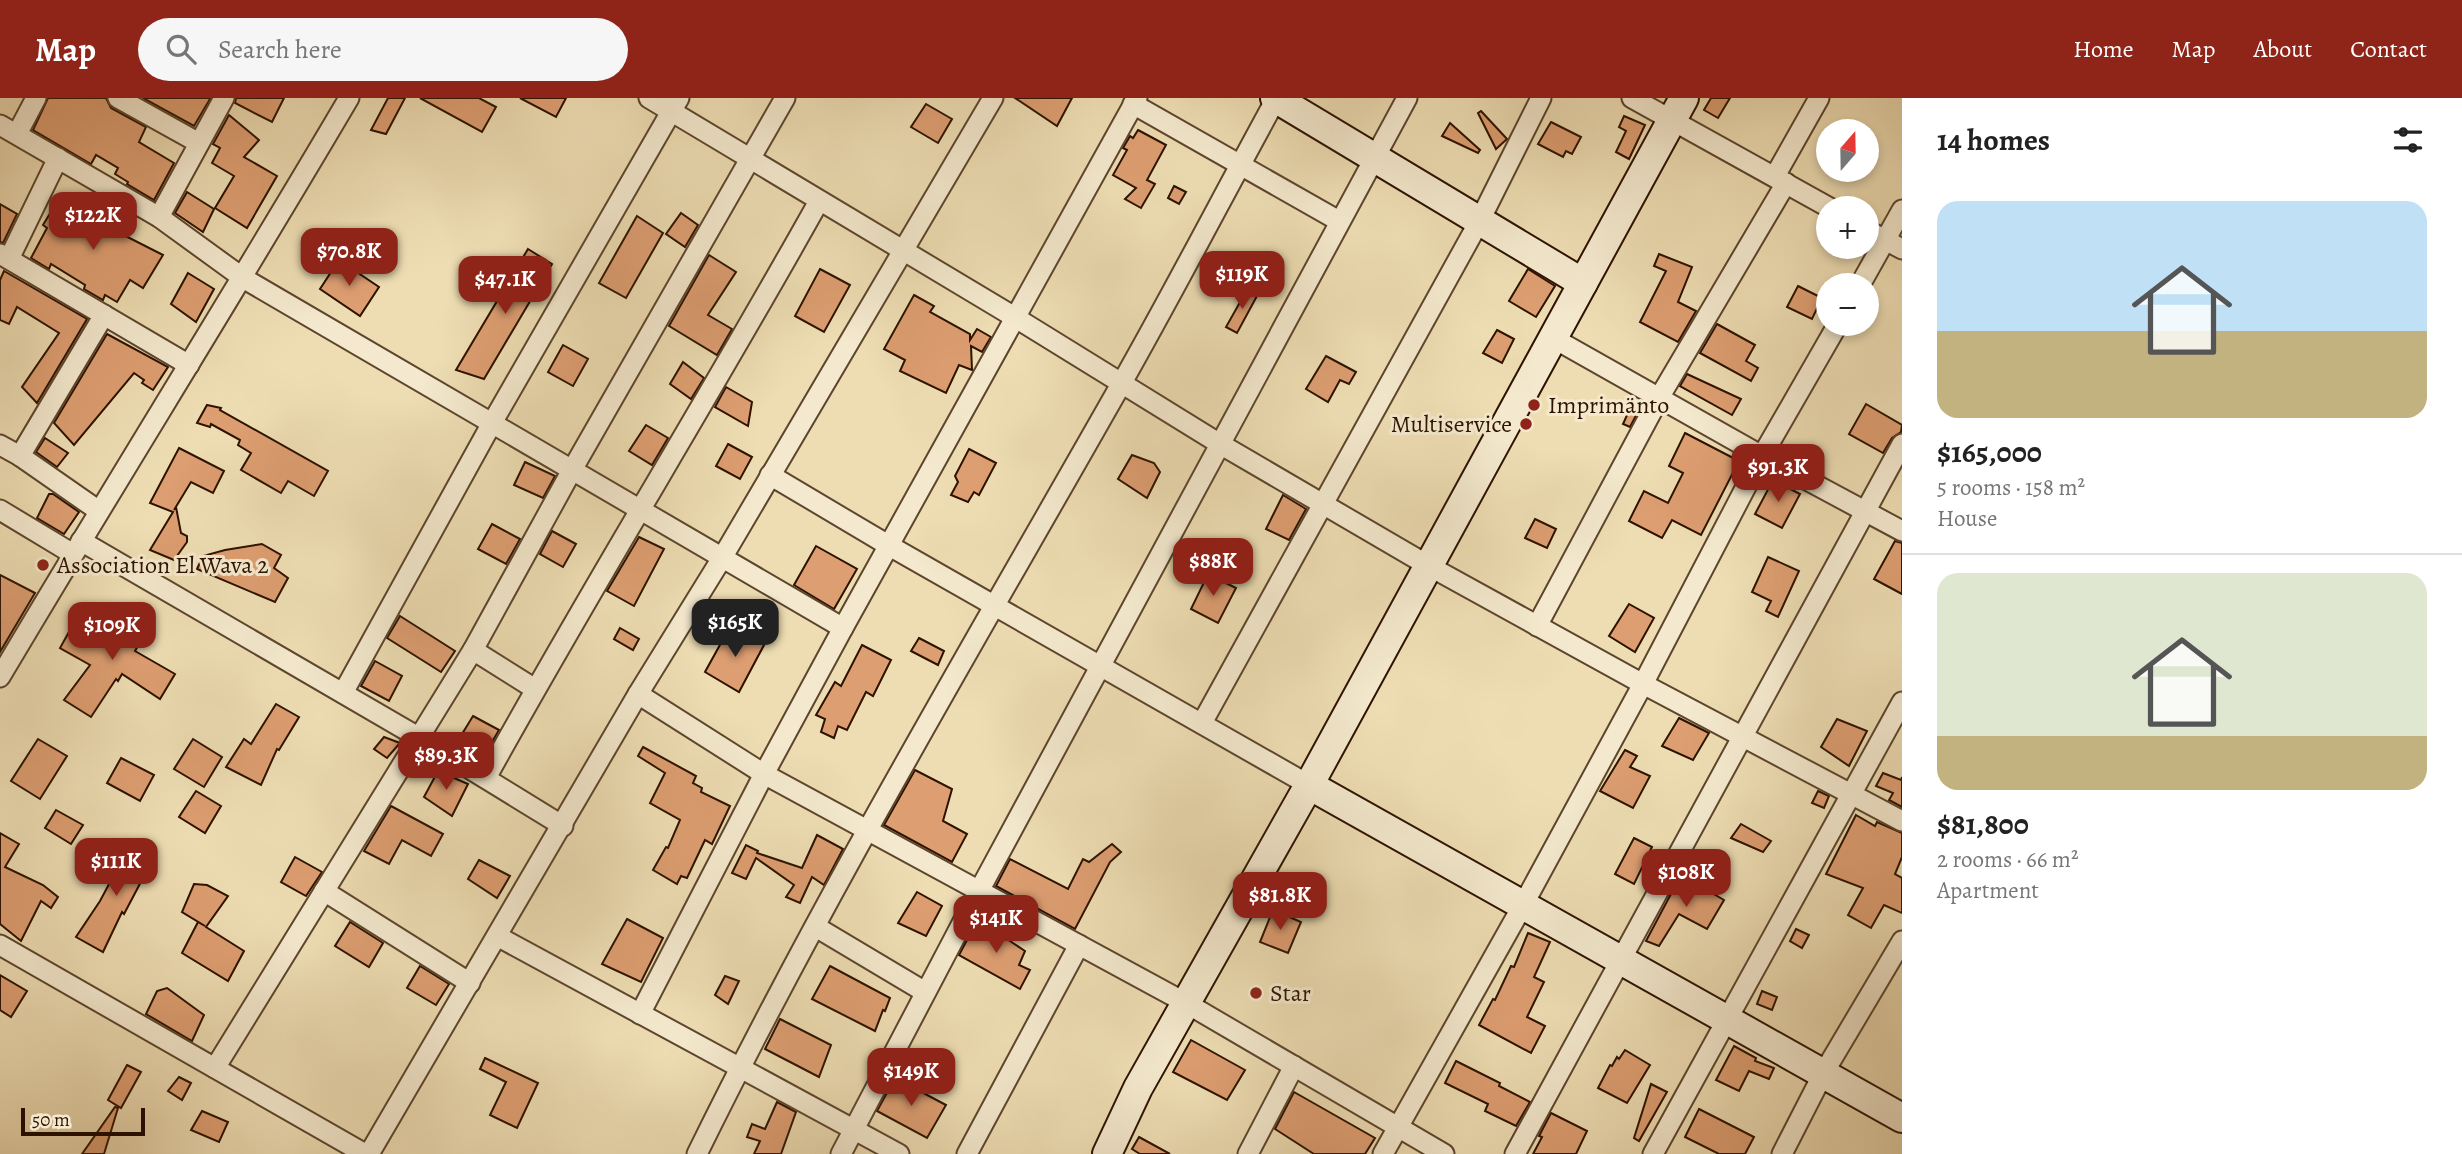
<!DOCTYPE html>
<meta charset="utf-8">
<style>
body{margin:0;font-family:Alegreya,serif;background:#f6f6f6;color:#222;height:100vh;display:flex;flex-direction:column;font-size:26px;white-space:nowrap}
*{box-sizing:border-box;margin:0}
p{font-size:23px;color:#767676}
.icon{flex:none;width:38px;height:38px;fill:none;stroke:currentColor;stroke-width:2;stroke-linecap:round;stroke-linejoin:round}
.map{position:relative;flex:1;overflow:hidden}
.details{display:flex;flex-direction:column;background:#fff;width:560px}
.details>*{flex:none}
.needle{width:46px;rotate:20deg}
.controls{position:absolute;left:1816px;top:21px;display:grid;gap:14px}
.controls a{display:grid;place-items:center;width:63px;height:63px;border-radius:50%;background:#fff;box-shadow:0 4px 10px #0003;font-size:35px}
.scale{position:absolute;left:21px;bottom:18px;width:124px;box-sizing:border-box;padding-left:7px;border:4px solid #2d1200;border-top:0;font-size:19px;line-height:24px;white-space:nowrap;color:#2d1200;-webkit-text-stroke:5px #f4e9ce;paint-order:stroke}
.price{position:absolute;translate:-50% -60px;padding:0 16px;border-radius:14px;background:#8f2418;color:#fff;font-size:23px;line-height:46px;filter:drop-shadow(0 2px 4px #0008)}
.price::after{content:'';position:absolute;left:50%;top:42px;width:21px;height:16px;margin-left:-10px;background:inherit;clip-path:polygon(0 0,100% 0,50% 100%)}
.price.current{background:#222;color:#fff}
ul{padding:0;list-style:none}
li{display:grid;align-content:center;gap:14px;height:371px;padding:0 35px}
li+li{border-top:2px solid #e0e0e0}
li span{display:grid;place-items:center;height:217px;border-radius:21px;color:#555}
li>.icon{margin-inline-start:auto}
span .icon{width:126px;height:126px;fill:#fffc;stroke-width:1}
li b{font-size:30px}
h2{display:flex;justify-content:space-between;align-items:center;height:84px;padding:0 35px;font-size:30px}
header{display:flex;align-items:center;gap:42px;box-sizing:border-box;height:98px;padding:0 35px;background:#8f2418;color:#fff}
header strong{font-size:33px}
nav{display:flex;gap:38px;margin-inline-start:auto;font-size:24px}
.search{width:490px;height:63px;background:#f6f6f6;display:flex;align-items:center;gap:18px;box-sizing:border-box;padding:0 24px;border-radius:38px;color:#767676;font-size:26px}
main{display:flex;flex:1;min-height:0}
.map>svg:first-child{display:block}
</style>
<header>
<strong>Map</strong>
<div class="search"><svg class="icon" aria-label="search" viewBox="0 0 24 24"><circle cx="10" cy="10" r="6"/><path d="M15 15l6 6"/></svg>Search here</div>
<nav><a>Home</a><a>Map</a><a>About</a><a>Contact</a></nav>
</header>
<main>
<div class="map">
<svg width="1902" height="1056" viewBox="0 0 1902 1056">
<rect width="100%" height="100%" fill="#eeddb3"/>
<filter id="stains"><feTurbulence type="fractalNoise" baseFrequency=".00286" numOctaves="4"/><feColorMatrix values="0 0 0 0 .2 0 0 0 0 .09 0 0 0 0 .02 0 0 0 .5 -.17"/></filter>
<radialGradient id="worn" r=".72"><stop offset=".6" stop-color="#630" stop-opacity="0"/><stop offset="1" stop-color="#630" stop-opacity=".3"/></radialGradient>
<g fill="#dd9e71" stroke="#2d1200" stroke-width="2">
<polygon points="48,0 106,0 111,10 146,29 139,44 174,65 154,102 127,86 128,84 115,76 118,70 96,57 91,66 33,32"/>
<polygon points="143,0 209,0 210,1 194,28"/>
<polygon points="236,0 284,0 272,24 235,5"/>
<polygon points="388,0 405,0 386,36 371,32"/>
<polygon points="420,0 479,0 496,9 482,34"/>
<polygon points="520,0 566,0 556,19"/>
<polygon points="1015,0 1072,0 1057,28"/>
<polygon points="1711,0 1730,0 1718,20 1704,12"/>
<polygon points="926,6 952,21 938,45 911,29"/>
<polygon points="1481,13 1507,41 1496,51 1478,15"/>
<polygon points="229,17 259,42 244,59 277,78 247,130 215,110 234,78 212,65 220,50 213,46"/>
<polygon points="1624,18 1645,27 1629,61 1616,54 1626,33 1619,29"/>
<polygon points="1551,24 1581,39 1572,56 1566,53 1563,59 1538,46"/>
<polygon points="1450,25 1480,52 1478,55 1442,38"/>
<polygon points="1138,32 1166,47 1147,82 1155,86 1141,110 1125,101 1136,90 1113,77 1127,52 1123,50 1130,38 1133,40"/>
<polygon points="1174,88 1186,94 1179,106 1168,100"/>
<polygon points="187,94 214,111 203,134 175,115"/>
<polygon points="60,99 95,119 94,122 163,157 143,190 130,182 117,204 105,197 103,202 84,191 85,187 51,166 49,171 31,160 47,130 43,127"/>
<polygon points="0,106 17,116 3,145 0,144"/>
<polygon points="681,115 698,127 685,149 666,136"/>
<polygon points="637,118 663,135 626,200 599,185"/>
<polygon points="528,151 552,166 484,281 456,272"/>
<polygon points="1659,156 1692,169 1678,204 1696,213 1678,244 1640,224 1666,173 1654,168"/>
<polygon points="709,157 736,174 708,217 732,231 717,257 669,228"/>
<polygon points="339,162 379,189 360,218 320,191"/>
<polygon points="820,171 850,187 824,234 795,218"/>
<polygon points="1528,171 1555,188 1536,219 1509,203"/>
<polygon points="4,173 87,221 37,305 22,289 59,235 17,209 9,226 0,222 0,182"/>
<polygon points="188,175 214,191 196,224 171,206"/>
<polygon points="1798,188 1822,200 1812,221 1787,209"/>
<polygon points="1248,190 1258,196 1237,235 1226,229"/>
<polygon points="914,197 934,208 930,214 970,236 970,242 977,231 991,239 982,254 971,248 972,272 959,267 946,295 900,273 905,262 884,251"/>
<polygon points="1717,226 1755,247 1746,263 1758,270 1751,283 1700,255"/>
<polygon points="1497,232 1514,241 1502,265 1483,255"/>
<polygon points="107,236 168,269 153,292 142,285 144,282 134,275 74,347 54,325"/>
<polygon points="563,247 588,261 573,288 548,274"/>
<polygon points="1326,258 1356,274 1349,286 1340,282 1328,304 1306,291"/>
<polygon points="683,264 704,280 691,301 670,286"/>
<polygon points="1687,276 1741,301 1732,317 1680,288"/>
<polygon points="726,289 752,304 748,328 715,309"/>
<polygon points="1632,306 1640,310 1630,329 1623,326"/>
<polygon points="1866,306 1902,327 1901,334 1892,340 1883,355 1849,336"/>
<polygon points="207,307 221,310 220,312 328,373 314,398 288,383 281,395 241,372 251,355 238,347 240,342 211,326 210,329 197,325"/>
<polygon points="646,327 668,340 652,367 629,353"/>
<polygon points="1685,335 1739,363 1701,437 1672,422 1662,440 1629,423 1644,393 1668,405 1683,375 1669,368"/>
<polygon points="45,340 68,355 57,369 36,354"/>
<polygon points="728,346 752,359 740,381 716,368"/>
<polygon points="179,350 224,373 213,395 191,384 174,412 176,409 181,435 187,438 187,444 174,462 150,452 173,414 150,405"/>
<polygon points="969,351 996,365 979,397 974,394 968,404 951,397 958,384 955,378"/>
<polygon points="1132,357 1154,365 1160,374 1147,400 1118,381"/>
<polygon points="525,364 555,378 543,400 514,387"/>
<polygon points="1773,382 1800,396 1782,430 1755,416"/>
<polygon points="49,396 53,396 79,414 64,436 37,420"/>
<polygon points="1283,397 1306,411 1289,442 1266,431"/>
<polygon points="1535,421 1556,431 1547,450 1525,440"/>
<polygon points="492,426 520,441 506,466 478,451"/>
<polygon points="552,433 576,446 563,469 540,456"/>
<polygon points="639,439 664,451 634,508 607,493"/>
<polygon points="1895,443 1902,445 1902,496 1874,481"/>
<polygon points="262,446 281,457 274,470 288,480 275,504 197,471 203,458 225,452"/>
<polygon points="816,448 857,471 834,511 794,487"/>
<polygon points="1768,459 1799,473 1778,519 1766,513 1771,503 1752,494"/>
<polygon points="1208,476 1236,490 1218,525 1191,511"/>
<polygon points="0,477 35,495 0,554"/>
<polygon points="1629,506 1654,520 1635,554 1609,538"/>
<polygon points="117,514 148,531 135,553 175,576 160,601 122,576 118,583 116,581 91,619 64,602 90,567 60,550 75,523 102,539"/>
<polygon points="400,518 455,553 441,574 387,540"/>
<polygon points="731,527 764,547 739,594 705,574"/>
<polygon points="620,530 639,541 633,552 614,541"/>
<polygon points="919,540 944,553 938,567 911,553"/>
<polygon points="862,547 891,562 873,598 866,594 847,632 838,628 834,640 821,634 825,621 816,617 835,584 841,588"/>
<polygon points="375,563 402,578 389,603 361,588"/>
<polygon points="276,606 299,619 279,652 277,651 261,687 226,669 244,641 251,646"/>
<polygon points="473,618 499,632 485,656 459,641"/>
<polygon points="1679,620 1709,635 1693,662 1662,648"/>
<polygon points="1837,621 1867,633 1849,668 1821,649"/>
<polygon points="384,639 400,645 387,660 374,651"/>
<polygon points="38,641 67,658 40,701 11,683"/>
<polygon points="193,641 222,659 204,689 174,671"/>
<polygon points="643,649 696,678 693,685 702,690 701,694 730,708 712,746 705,742 687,780 681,778 677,786 653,772 666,749 668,750 680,722 650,705 665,675 638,658"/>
<polygon points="1625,652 1637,658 1630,669 1650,678 1633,710 1600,693"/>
<polygon points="121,660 154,677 140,703 107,685"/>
<polygon points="915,672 952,691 943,723 967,736 952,764 884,727"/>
<polygon points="438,673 468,686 452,718 424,699"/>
<polygon points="1883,675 1901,682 1902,679 1902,709 1889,702 1893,695 1876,688"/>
<polygon points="196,693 221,708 205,735 179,719"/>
<polygon points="1818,693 1829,698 1824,710 1812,705"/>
<polygon points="391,708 443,736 431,758 402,742 389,766 364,753"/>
<polygon points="56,712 83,727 71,746 45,730"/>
<polygon points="1856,717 1875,728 1877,724 1902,735 1902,759 1895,776 1902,780 1902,815 1884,807 1871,830 1848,817 1863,790 1826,776"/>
<polygon points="1741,726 1771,743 1763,754 1731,740"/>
<polygon points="0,735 19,746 5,769 43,787 58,799 51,810 41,803 21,843 0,826"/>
<polygon points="817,737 843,751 824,787 812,779 800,805 786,799 794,787 756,760 746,781 732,775 746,747 758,753 757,755 802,770"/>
<polygon points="1634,740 1652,749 1634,786 1615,776"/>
<polygon points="1112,746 1121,754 1110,764 1075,831 996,788 1010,761 1068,791 1083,761 1089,764"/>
<polygon points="130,747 146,751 147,757 153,761 124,816 122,814 103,854 76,839 100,803"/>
<polygon points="295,759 322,774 306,798 281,784"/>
<polygon points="479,762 510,778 497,800 468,781"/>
<polygon points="1681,777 1724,802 1707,831 1679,816 1659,848 1646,843"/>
<polygon points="194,786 207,787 228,798 206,829 244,853 228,883 182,855 198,824 205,828 182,814"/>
<polygon points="917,794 942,808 926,838 898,825"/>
<polygon points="1273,812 1301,824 1288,855 1260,844"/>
<polygon points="627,821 663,840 641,884 602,866"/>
<polygon points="350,824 383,845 369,869 335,848"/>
<polygon points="976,825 1001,837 1025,853 1019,867 1030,872 1020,891 959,857"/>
<polygon points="1796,831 1809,837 1802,850 1790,843"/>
<polygon points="1528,835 1550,844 1534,879 1544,884 1527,919 1545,928 1531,955 1479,927 1493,901 1495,902 1511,868 1514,869"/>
<polygon points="420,868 449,886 436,907 407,890"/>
<polygon points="830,868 890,900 885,913 883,912 875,933 812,901"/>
<polygon points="0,877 27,893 11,919 0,912"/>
<polygon points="725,878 739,883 728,906 715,897"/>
<polygon points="167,890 204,917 192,943 146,916 157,893"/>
<polygon points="1762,893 1777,899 1772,912 1757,906"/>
<polygon points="780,921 831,947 819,979 765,951"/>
<polygon points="1191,942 1245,972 1227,1002 1173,974"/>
<polygon points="1734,948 1756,960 1755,963 1774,970 1769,981 1749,973 1739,993 1716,982"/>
<polygon points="1625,952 1650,967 1627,1005 1598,990 1610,967 1612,968 1617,959 1619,961"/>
<polygon points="485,960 538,985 517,1030 490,1017 506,984 480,971"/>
<polygon points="1456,963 1500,985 1499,988 1530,1004 1516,1028 1485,1013 1488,1006 1445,985"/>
<polygon points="127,967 141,974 121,1010 108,1002"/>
<polygon points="179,979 191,985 182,1002 168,993"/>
<polygon points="895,980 946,1007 927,1040 877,1013"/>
<polygon points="1651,986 1667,994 1639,1043 1634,1040"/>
<polygon points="1294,994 1375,1040 1365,1056 1314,1056 1275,1031"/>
<polygon points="777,1004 796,1014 781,1056 754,1056 760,1043 747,1039 752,1026 765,1031"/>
<polygon points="115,1009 118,1010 104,1056 82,1056"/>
<polygon points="1699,1011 1754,1039 1745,1056 1719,1056 1685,1039"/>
<polygon points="202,1013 228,1024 219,1044 191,1032"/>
<polygon points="1551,1015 1587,1033 1576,1056 1533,1056 1542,1039 1539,1038"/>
<polygon points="1139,1039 1170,1056 1140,1056 1132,1051"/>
</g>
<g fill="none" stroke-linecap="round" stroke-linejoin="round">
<defs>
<g id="street">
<polyline points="118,0 199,45"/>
<polyline points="649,0 1016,220 1220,346 1429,468 1643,586 1902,723"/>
<polyline points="1632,0 1830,110"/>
<polyline points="1133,6 1339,123"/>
<polyline points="0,27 159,119 243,180 843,530"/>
<polyline points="17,36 36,0"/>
<polyline points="1775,78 1819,0"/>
<polyline points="159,119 224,0"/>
<polyline points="1867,132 1902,151"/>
<polyline points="0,156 189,267"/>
<polyline points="9,161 58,60"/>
<polyline points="1860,187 1902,112"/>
<polyline points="1553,240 1762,358 1902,433"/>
<polyline points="0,347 20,358 99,413"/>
<polyline points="20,358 104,217"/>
<polyline points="770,377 888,447 1309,687"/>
<polyline points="0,412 73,456"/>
<polyline points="81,443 418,639 563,728"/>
<polyline points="1537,528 1659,300 1786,85"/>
<polyline points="473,552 535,591"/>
<path d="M0,579C115,385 235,194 349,0"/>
<polyline points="343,595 492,325 679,0"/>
<polyline points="638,596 764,676 1186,905 1444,1056"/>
<polyline points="1202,625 1480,122 1541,0"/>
<path d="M486,680C593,486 711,297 819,103"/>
<polyline points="324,793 470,885"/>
<polyline points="816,829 925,894"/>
<polyline points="497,838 899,1056"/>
<polyline points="0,847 365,1056"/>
<polyline points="640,916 764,676 843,530 1137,0"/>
<polyline points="215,970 473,552 572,372 785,0"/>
<polyline points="369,1056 638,596 722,460 993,0"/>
<path d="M697,1056C826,793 976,542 1120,288C1174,193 1224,96 1276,1"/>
<polyline points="841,1056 979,793 1407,0"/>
<polyline points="967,1056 1079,847"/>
<polyline points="1248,1056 1294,968"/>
<polyline points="1383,1056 1523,807 1643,586 1762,358 1838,226"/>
<polyline points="1515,1056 1902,346"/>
<polyline points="1653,1056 1902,604"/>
<polyline points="1782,1056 1823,976 1902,843"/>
</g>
<g id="secondary">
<polyline points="1275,0 1583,185"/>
<polyline points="1309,687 1902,1020"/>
<polyline points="1107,1056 1138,990 1309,687 1684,0"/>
</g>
</defs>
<use href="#street" stroke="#5d452d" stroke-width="23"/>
<use href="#secondary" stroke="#2d1200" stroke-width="32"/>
<use href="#street" stroke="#f4e9ce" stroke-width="19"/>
<use href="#secondary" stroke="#f4e9ce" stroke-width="28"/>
</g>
<g fill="#8f2418" stroke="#f4e9ce" stroke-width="2.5">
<circle cx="1534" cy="307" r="7"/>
<circle cx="1526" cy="326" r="7"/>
<circle cx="43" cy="467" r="7"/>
<circle cx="1256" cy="895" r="7"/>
</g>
<g text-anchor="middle" stroke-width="6" stroke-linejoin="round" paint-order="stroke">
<g font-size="24" fill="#2d1200" stroke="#f4e9ce" text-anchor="start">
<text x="1548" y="315">Imprimänto</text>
<text x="1512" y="334" text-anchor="end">Multiservice</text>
<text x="57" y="475">Association El Wava 2</text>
<text x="1270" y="903">Star</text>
</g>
</g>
<rect width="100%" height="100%" filter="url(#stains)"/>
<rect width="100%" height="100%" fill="url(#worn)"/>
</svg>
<div class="controls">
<a><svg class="needle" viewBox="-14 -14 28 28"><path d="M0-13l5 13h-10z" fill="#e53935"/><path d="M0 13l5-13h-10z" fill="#767676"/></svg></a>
<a>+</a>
<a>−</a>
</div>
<div class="scale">50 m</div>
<b class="price" style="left:93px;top:154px">$122K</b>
<b class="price" style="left:349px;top:190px">$70.8K</b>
<b class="price" style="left:1242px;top:213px">$119K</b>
<b class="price" style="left:505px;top:218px">$47.1K</b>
<b class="price" style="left:1778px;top:406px">$91.3K</b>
<b class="price" style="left:1213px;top:500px">$88K</b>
<b class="price current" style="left:735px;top:561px">$165K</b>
<b class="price" style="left:112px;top:564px">$109K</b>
<b class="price" style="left:446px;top:694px">$89.3K</b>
<b class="price" style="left:116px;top:800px">$111K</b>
<b class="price" style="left:1686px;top:811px">$108K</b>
<b class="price" style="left:1280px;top:834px">$81.8K</b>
<b class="price" style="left:996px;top:857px">$141K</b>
<b class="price" style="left:911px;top:1010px">$149K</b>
</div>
<section class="details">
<h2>14 homes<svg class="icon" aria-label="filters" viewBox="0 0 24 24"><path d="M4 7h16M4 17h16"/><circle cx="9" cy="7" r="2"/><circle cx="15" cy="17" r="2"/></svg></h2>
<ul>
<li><span style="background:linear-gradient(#bfe0f5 60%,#c2b280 0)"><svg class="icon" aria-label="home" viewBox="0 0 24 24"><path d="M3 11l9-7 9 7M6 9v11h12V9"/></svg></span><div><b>$165,000</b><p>5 rooms · 158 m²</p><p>House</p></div></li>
<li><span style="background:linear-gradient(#dfe7d0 75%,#c2b280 0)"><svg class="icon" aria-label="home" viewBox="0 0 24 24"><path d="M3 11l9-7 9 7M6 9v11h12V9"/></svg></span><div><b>$81,800</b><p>2 rooms · 66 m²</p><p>Apartment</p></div></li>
</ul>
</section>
</main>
